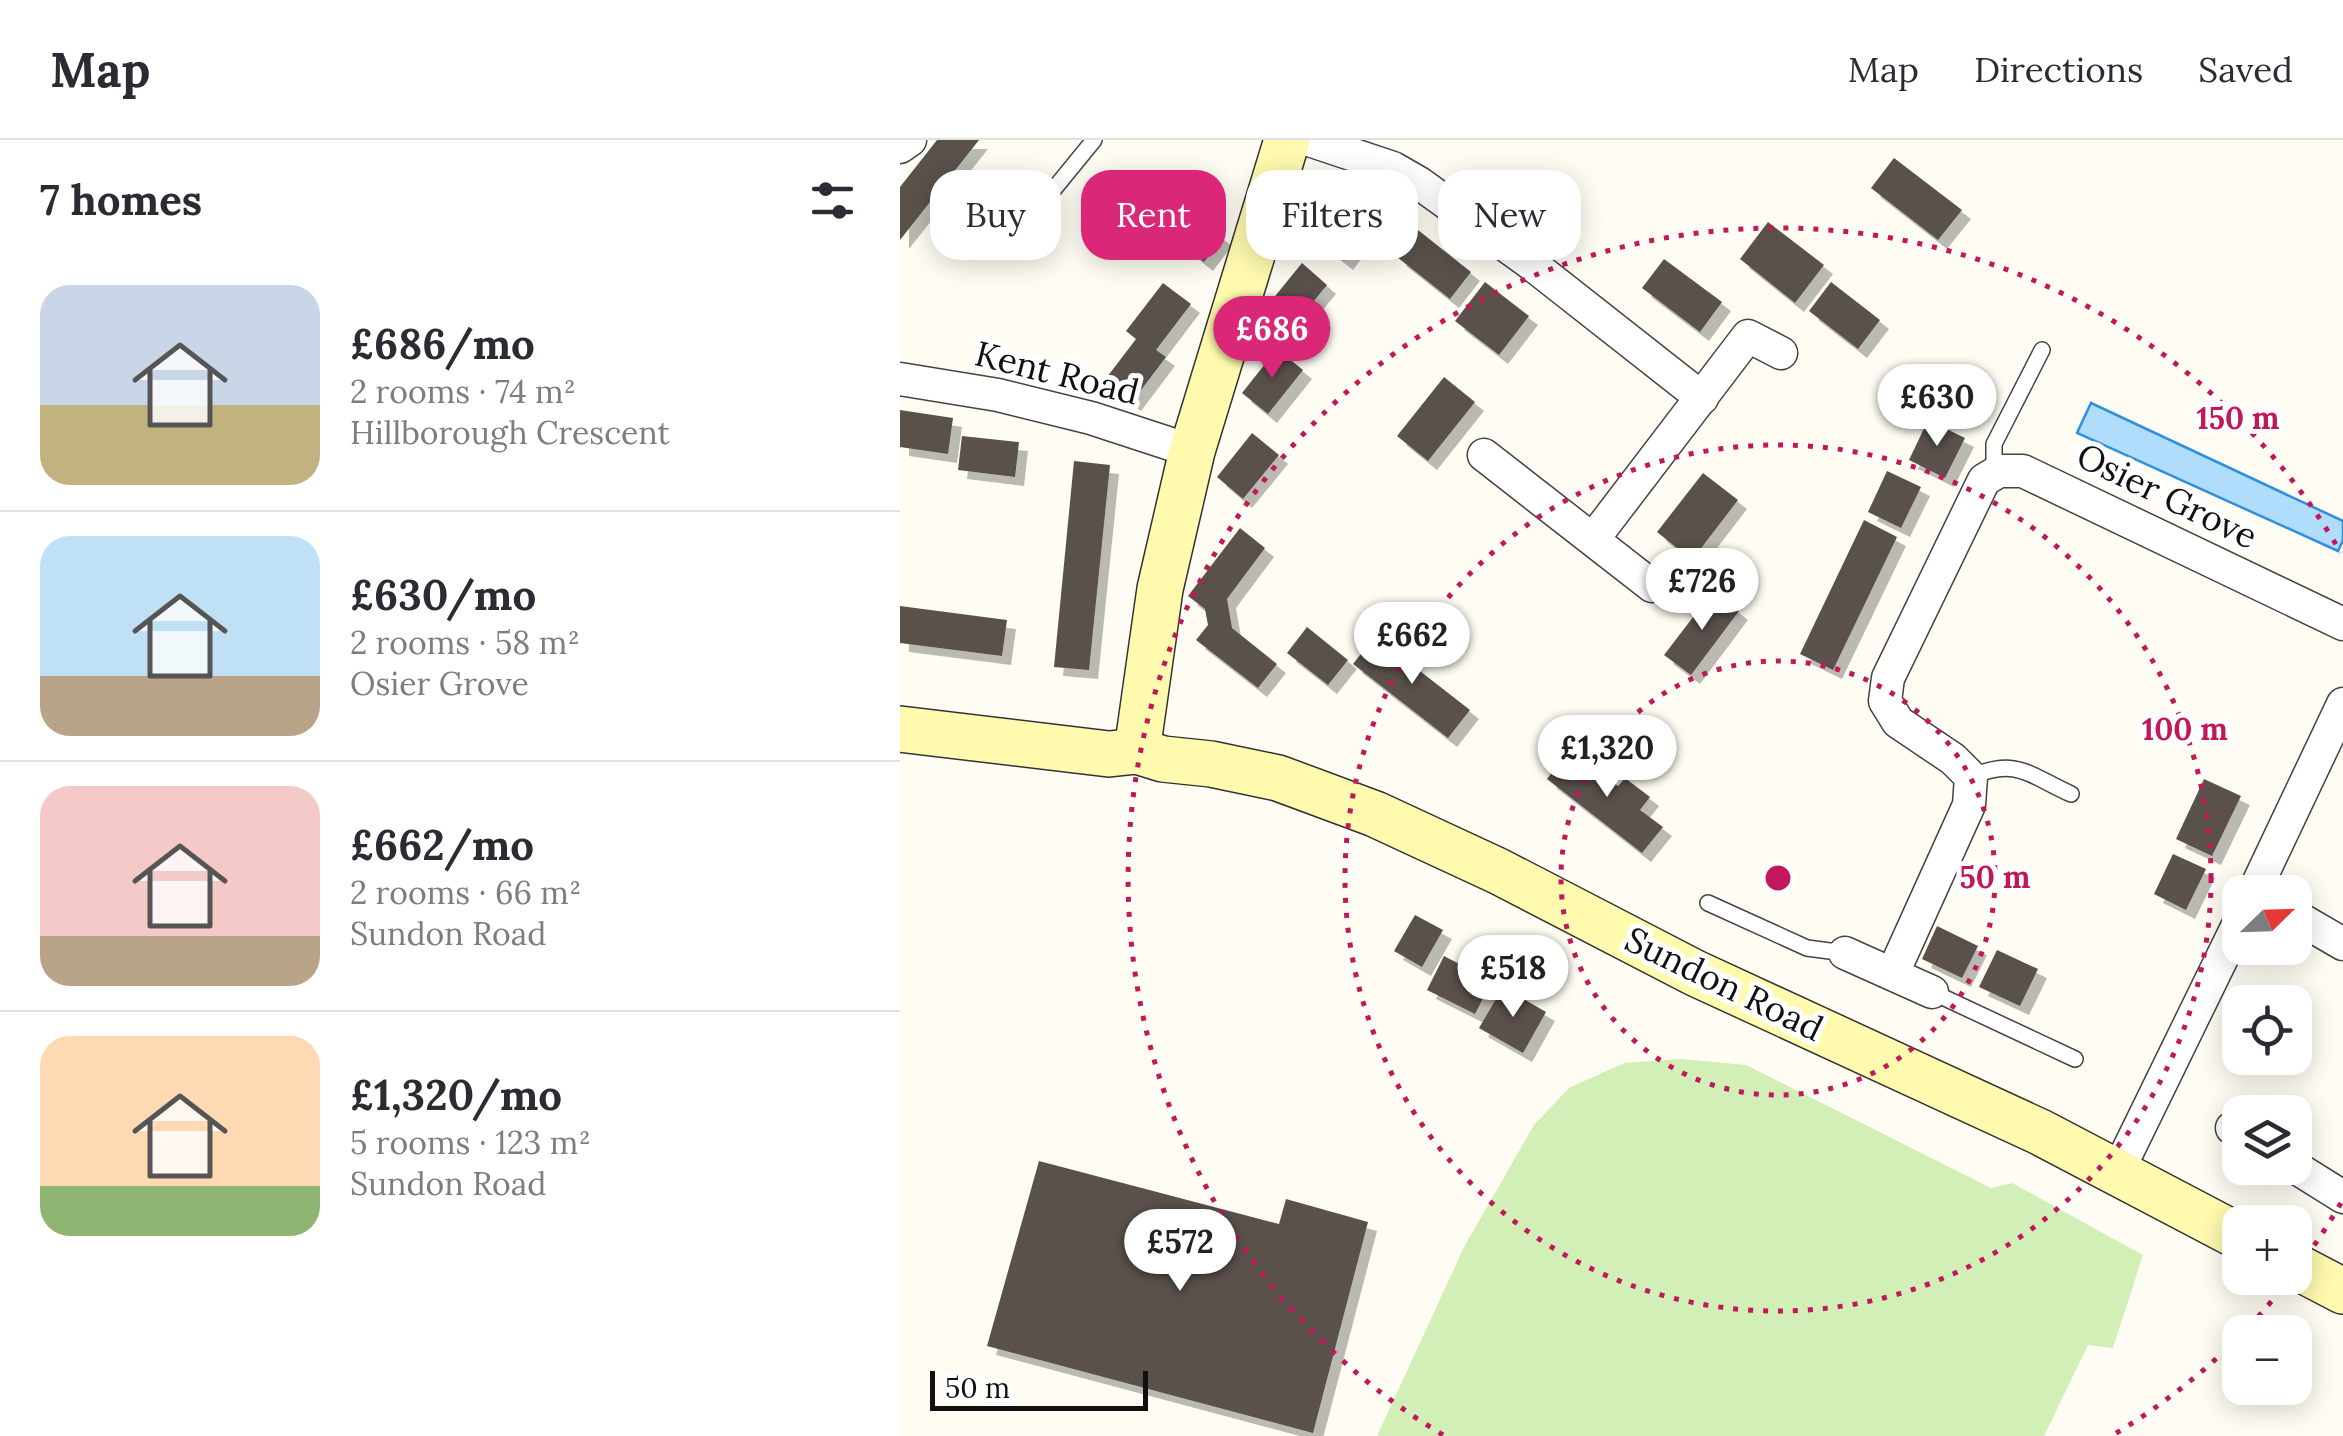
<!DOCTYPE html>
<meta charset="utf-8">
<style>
body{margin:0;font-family:Lora,serif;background:#f7f7f7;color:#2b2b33;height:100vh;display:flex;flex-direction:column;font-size:38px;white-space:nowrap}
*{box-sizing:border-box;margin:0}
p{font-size:32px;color:#7c7c81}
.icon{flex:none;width:55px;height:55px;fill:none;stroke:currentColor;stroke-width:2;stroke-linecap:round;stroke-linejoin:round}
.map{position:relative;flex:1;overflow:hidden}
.drawer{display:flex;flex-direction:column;background:#fff;width:900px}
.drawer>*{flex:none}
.guide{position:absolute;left:30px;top:30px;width:950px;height:90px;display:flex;gap:20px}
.needle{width:65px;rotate:67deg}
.tools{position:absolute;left:1322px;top:735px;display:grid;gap:20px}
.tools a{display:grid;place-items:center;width:90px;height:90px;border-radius:20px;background:#fff;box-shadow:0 5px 25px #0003;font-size:50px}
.scale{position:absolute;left:30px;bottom:25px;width:218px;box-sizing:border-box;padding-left:10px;border:5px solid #101010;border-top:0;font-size:28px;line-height:35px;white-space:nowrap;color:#101010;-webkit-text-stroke:8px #fff;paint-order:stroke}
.price{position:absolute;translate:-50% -85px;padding:0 22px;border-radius:35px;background:#fff;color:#222;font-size:32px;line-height:65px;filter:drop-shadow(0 2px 5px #0008)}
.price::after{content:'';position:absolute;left:50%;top:60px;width:30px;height:22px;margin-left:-15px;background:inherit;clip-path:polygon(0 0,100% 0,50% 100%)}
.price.active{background:#db2777;color:#fff}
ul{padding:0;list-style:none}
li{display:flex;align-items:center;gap:30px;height:250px;padding:0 40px}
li+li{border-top:2px solid #e1e1e2}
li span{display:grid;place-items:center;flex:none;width:280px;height:200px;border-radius:30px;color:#555}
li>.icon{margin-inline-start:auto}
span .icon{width:120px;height:120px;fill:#fffc;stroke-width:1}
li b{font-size:42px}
h2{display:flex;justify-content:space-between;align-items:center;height:120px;padding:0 40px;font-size:42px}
.chip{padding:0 35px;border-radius:30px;background:#fff;box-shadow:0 5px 25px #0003;font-size:35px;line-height:90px}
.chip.active{background:#db2777;color:#fff}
header{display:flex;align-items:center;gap:60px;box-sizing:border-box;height:140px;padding:0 50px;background:#fff;border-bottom:2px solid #e1e1e2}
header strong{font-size:48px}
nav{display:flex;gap:55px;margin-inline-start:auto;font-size:35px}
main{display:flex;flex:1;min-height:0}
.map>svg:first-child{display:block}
</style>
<header>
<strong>Map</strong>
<nav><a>Map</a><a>Directions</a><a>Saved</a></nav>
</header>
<main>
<section class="drawer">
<h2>7 homes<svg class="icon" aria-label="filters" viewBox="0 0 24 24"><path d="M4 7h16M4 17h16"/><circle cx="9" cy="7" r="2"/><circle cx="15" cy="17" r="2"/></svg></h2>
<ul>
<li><span style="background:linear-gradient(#c9d6e8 60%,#c2b280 0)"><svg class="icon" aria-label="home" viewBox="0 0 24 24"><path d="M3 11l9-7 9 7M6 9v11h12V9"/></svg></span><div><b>£686/mo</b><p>2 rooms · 74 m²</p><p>Hillborough Crescent</p></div></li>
<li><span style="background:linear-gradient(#bfe0f5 70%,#b9a48a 0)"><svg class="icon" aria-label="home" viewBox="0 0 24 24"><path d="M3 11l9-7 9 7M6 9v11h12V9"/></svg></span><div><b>£630/mo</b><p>2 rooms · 58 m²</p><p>Osier Grove</p></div></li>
<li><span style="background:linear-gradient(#f6c9c9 75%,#b9a48a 0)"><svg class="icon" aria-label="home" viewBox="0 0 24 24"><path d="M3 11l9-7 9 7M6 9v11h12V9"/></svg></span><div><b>£662/mo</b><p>2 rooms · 66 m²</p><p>Sundon Road</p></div></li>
<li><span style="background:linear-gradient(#ffd9b3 75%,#8fb573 0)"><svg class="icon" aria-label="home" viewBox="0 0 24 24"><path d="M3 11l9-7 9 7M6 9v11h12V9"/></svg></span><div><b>£1,320/mo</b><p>5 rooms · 123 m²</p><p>Sundon Road</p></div></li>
</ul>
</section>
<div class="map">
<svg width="1443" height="1296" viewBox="0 0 1443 1296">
<defs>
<filter id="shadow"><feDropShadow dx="9" dy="9" stdDeviation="0" flood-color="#0004"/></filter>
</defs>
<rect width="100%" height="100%" fill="#fffdf3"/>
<polygon fill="#d1efb7" points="781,919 846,925 1091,1048 1112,1043 1243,1115 1213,1208 1188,1205 1144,1296 477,1296 564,1107 634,985 669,948 724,923"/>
<polygon fill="#b1ddfd" stroke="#3090dc" stroke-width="2.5" points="1191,263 1443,381 1443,400 1438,411 1177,293"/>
<g fill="#5a514b" filter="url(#shadow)">
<polygon points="37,0 79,0 0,100 0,47"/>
<polygon points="994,18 1062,70 1038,100 971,48"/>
<polygon points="240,31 323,97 304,122 220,56"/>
<polygon points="430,42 477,77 444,121 398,85"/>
<polygon points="868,82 924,125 895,163 840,119"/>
<polygon points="518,90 571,132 550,159 497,117"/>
<polygon points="764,119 822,162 800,192 742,148"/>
<polygon points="402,123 427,145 408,168 422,179 406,198 367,166"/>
<polygon points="585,142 629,176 599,215 555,181"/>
<polygon points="931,142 980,180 958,209 909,171"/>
<polygon points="263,143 291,164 256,210 266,217 232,262 204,241 236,199 226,191"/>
<polygon points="377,209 403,230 368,274 342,253"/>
<polygon points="544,237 575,262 528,321 497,296"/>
<polygon points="0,270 53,278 48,314 0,307"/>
<polygon points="1028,280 1065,298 1045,338 1009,320"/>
<polygon points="352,293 379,315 343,359 317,337"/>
<polygon points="62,296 119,302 115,337 58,330"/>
<polygon points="174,321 210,325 189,530 154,527"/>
<polygon points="987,331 1021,347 1001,388 968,372"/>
<polygon points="803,333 838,360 792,420 757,392"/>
<polygon points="964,380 997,397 933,530 900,514"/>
<polygon points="340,388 365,408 327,459 332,488 377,524 358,548 296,500 308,485 305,469 288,456"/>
<polygon points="813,451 839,471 791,535 764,515"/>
<polygon points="0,466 107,480 102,516 0,503"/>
<polygon points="407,487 448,520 428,545 387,513"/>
<polygon points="475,496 570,570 548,598 453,524"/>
<polygon points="670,609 718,646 725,638 750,657 740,670 763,687 742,713 647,639"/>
<polygon points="1304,639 1341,656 1312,716 1276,699"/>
<polygon points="1273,714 1306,729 1286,770 1254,754"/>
<polygon points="515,775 543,790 522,827 494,811"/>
<polygon points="1037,786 1078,806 1062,838 1022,819"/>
<polygon points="1097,810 1138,829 1120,866 1079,847"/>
<polygon points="544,816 592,841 575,874 527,850"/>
<polygon points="603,847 646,872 623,913 579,888"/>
<polygon points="139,1021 379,1084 386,1059 468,1082 413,1293 87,1206"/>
</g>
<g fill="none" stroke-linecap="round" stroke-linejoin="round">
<defs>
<g id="lane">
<polyline points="109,104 194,0"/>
<polyline points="1099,331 1094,320 1094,304 1142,210"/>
<path d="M1071,637C1116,617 1129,635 1171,654"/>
<polyline points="808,763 907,808 945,813"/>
<polyline points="1032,852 1175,919"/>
</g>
<g id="street">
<polyline points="409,0 493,28 519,43 629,122 802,258"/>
<polyline points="0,7 10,0"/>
<polyline points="0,239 98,255 191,278 292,311"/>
<polyline points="584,315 752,446"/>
<polyline points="694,398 848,196 881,213"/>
<polyline points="1354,752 1443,564"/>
<polyline points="1400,779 1443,804"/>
<polyline points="945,813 1032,852"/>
<polyline points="993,833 1069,665 1071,637 1053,619 998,582 985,561 988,538 1084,340 1099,331 1123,331 1443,484"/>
<polyline points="1332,988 1340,993"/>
<polyline points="1395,1027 1443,1057"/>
<polyline points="1217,1033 1340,781"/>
</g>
<g id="secondary">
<polyline points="0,589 209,614 237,611 263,619 311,624 378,638 475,674 598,731 795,833 1140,992 1340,1097"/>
<polyline points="237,611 260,449 292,311 387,0"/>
<polyline points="1395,1126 1443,1151"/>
</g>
</defs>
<use href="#lane" stroke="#434343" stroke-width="18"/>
<use href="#street" stroke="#434343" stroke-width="35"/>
<use href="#secondary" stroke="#323232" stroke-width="48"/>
<use href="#lane" stroke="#fff" stroke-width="15"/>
<use href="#street" stroke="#fff" stroke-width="32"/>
<use href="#secondary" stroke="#fffaae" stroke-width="45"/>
</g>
<g fill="none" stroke="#c2185b" stroke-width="5" stroke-dasharray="5 10">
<circle cx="878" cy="738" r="217"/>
<circle cx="878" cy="738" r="433"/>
<path d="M1441 1063A650 650 0 0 1 1397 1129M1390 1138A650 650 0 0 1 1346 1190M1338 1198A650 650 0 0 1 1213 1295M543 1295A650 650 0 1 1 1441 413"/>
</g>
<g text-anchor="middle" stroke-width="10" stroke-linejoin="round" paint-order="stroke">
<g font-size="35" fill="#101010" stroke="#fff">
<text transform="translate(157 233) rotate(14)" y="12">Kent Road</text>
<text transform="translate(1267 356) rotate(26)" y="12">Osier Grove</text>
<text transform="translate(824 844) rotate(26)" y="12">Sundon Road</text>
</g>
</g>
<circle cx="878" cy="738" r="15" fill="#c2185b" stroke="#fff" stroke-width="5"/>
<g font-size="30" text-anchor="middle" font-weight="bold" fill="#c2185b" stroke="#fff" stroke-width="10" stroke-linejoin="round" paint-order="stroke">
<text x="1338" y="289">150 m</text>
<text x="1285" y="600">100 m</text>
<text x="1095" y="748">50 m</text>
</g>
</svg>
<div class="tools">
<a><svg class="needle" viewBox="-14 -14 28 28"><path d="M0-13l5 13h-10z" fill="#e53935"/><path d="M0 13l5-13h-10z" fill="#7c7c81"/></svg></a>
<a><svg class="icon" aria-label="locate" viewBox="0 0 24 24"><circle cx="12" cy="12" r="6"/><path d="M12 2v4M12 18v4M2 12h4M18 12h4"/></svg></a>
<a><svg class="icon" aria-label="layers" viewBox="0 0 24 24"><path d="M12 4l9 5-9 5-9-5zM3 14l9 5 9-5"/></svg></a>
<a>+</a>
<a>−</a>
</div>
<div class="scale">50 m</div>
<b class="price active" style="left:372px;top:241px">£686</b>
<b class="price" style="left:1037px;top:309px">£630</b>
<b class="price" style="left:802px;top:493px">£726</b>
<b class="price" style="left:512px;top:547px">£662</b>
<b class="price" style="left:707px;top:660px">£1,320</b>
<b class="price" style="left:613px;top:880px">£518</b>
<b class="price" style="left:280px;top:1154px">£572</b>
<div class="guide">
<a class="chip">Buy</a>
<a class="chip active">Rent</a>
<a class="chip">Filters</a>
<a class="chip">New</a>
</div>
</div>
</main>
